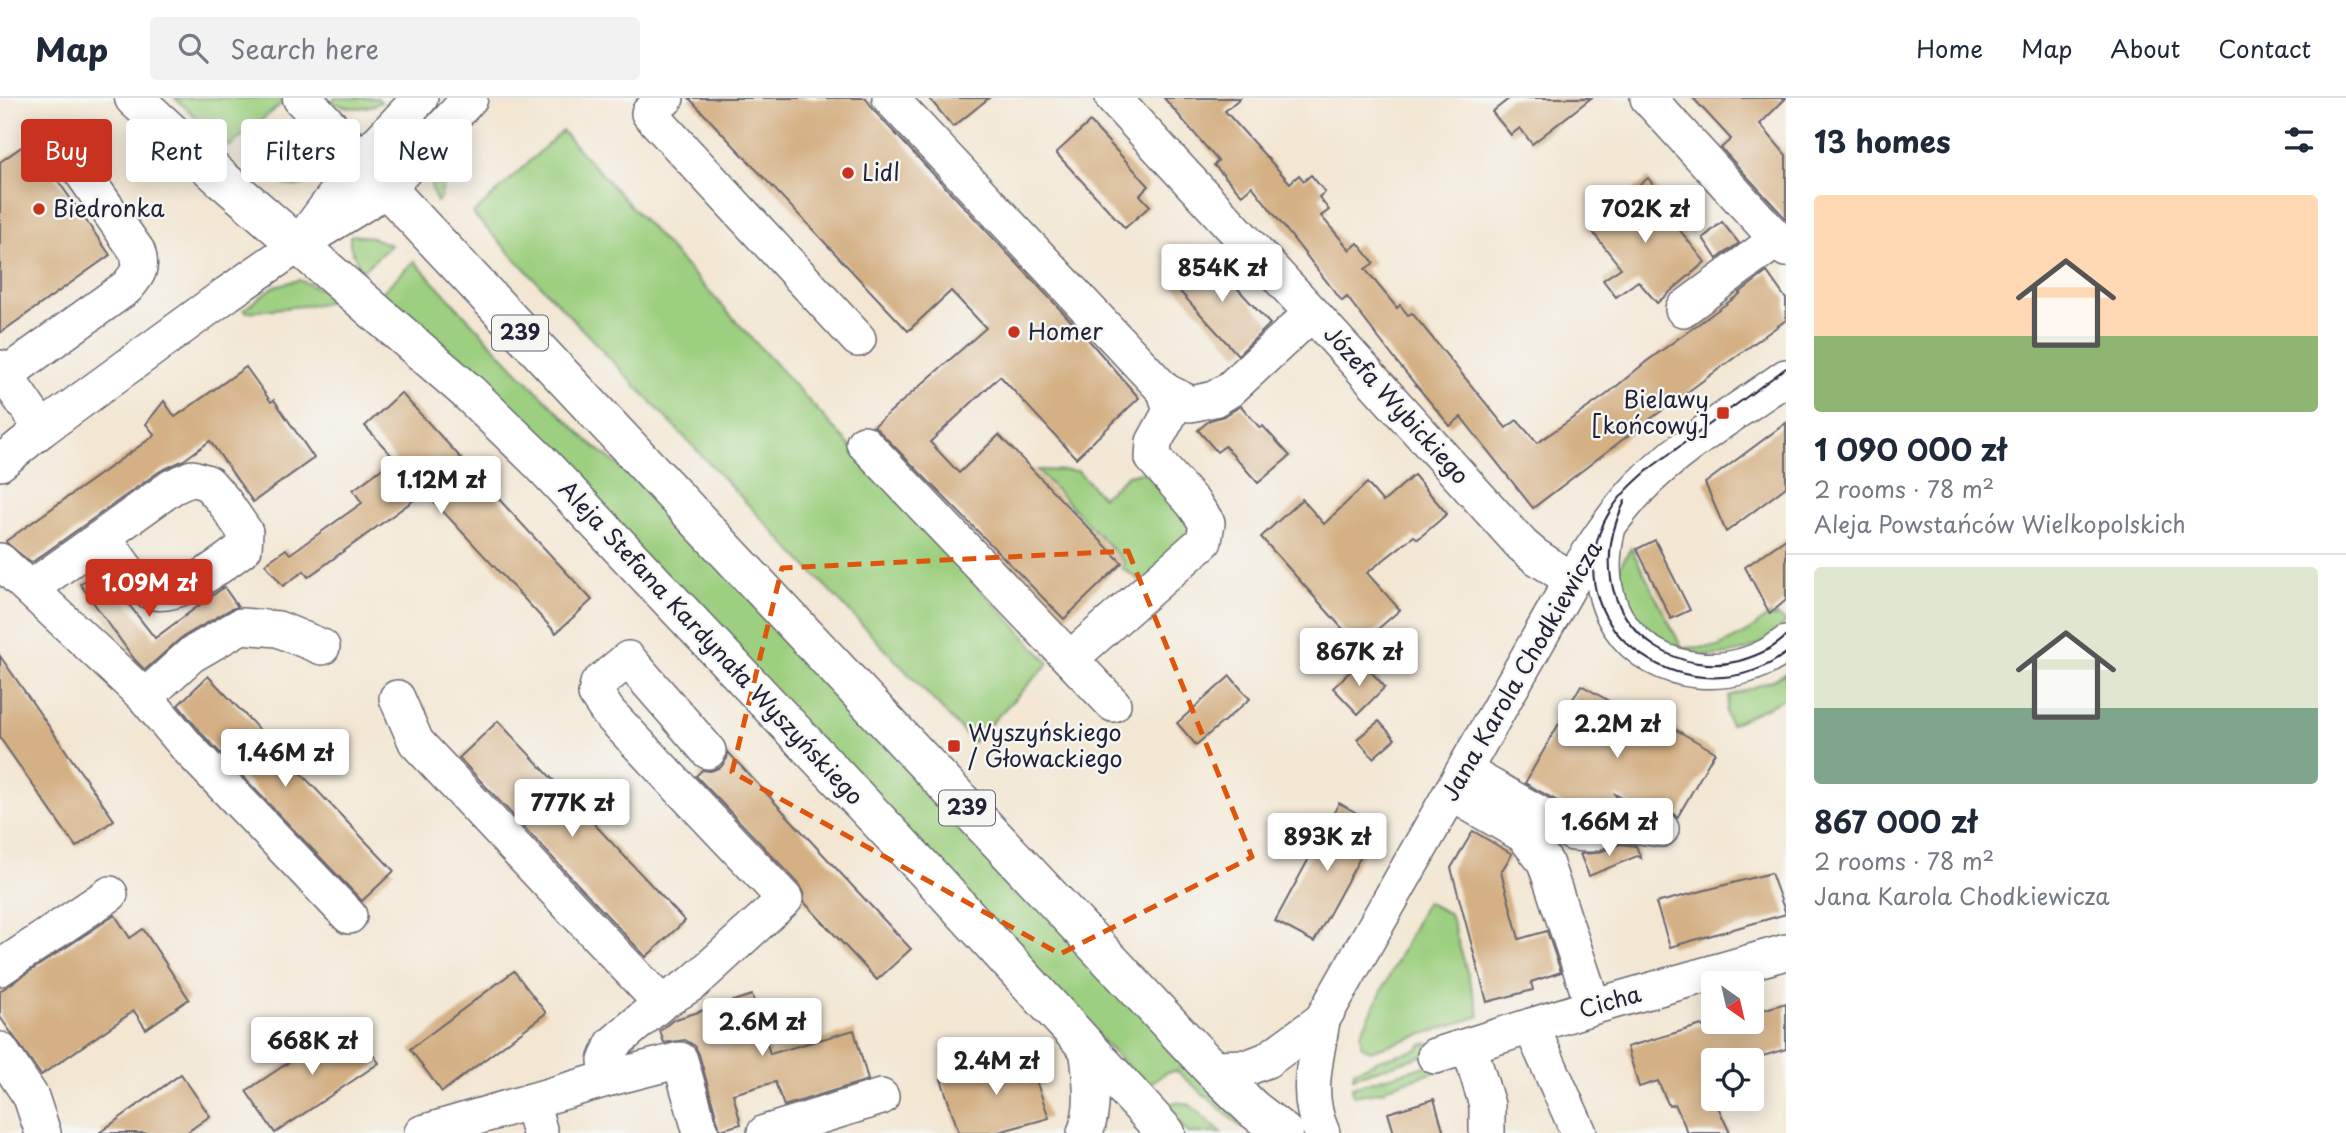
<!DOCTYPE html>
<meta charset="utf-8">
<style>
body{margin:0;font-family:"Playpen Sans",sans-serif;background:#f2f2f3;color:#1f2937;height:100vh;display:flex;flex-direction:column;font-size:26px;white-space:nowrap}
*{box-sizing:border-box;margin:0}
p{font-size:23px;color:#747a83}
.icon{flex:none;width:38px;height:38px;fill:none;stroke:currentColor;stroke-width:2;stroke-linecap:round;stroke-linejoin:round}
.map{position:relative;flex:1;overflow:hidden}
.side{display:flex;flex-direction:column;background:#fff;width:560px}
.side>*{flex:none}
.hud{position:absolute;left:21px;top:21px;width:665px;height:63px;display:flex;gap:14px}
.needle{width:46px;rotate:146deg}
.tools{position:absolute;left:1701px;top:873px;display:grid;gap:14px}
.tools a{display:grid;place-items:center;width:63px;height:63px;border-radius:7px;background:#fff;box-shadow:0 4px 18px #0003;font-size:35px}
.price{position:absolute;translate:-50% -60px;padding:0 16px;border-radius:7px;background:#fff;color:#222;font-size:23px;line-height:46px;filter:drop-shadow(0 2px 4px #0008)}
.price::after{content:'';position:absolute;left:50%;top:42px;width:21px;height:16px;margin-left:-10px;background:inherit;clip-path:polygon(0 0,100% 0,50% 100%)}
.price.on{background:#c8321e;color:#fff}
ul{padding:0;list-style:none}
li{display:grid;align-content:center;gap:14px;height:371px;padding:0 28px}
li+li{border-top:2px solid #e0e1e3}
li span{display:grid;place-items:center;height:217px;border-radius:7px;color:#555}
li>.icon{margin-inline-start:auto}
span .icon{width:126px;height:126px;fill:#fffc;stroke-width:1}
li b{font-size:30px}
h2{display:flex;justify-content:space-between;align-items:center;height:84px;padding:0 28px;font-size:30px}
.pill{padding:0 24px;border-radius:7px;background:#fff;box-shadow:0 4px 18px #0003;font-size:24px;line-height:63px}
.pill.on{background:#c8321e;color:#fff}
header{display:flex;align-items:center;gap:42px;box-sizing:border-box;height:98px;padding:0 35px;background:#fff;border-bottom:2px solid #e0e1e3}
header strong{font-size:33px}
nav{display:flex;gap:38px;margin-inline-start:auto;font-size:24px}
.search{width:490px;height:63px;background:#f2f2f3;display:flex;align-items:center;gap:18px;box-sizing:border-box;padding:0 24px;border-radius:7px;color:#747a83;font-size:26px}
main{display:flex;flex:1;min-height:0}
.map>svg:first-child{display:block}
</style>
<header>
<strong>Map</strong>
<div class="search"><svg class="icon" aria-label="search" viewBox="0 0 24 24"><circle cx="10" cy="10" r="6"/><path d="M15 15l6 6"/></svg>Search here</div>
<nav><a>Home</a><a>Map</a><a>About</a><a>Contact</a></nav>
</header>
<main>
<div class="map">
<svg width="1786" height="1035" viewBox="0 0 1786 1035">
<rect width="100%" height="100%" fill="#f6f6f2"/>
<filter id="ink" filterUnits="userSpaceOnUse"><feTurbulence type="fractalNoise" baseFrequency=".0143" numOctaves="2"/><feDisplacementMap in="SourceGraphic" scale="14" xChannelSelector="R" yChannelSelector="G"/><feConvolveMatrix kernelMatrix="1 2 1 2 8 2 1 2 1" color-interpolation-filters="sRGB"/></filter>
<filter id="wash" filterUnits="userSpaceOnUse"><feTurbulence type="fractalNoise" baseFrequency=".00686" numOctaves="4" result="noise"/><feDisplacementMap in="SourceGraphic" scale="28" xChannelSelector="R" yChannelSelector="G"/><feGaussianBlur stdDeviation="1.57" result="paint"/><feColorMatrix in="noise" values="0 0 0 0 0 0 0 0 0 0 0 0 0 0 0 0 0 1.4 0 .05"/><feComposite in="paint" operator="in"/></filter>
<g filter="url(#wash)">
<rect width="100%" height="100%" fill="#f3e7d4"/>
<g fill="#9ccf7f" stroke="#5f785d" stroke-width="2">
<polygon points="175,0 282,0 285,3 229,49"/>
<path d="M335,0H378L381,4C365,12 347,11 331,3Z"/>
<path d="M302,28C311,52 328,101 281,85C270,81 261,77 252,70Z"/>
<polygon points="562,33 1049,565 973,644 473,116"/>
<path d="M436,56L446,69L441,99L437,104C428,88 429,73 436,56Z"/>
<polygon points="353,137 371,139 391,147 361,174 350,147 350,138"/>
<polygon points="414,163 521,277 588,343 644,388 1248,1027 1246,1030 1241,1029 1177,973 1167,974 1146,988 380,196"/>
<polygon points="299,182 334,197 327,204 320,206 247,214 244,211 275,188"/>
<polygon points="1037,372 1078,373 1102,399 1128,377 1145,373 1196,426 1144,486 1122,470 1124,464"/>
<path d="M1631,450L1682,550L1718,549L1748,534L1770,516L1774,520L1776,517L1786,524C1761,559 1705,565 1667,549C1649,541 1634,523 1626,506C1622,496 1616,480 1620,469C1622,463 1627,457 1631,450Z"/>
<polygon points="1786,575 1786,600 1730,627 1726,614 1729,598 1771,583"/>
<polygon points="1426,804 1450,816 1480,918 1370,953 1361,947 1361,935"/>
<polygon points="1430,945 1432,955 1353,979 1354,973 1379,962 1419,951 1421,947"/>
<polygon points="1436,965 1438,973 1388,989 1384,993 1353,998 1352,989"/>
<polygon points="1175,1004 1189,1006 1222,1035 1188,1035 1166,1010"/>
</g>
<g id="blocks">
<g fill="#d4b084">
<polygon points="689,0 866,0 875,14 1086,239 1139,300 1076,360 1000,278 930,344 959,375 999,337 1122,465 1064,521 874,328 986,230 951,193 908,233"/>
<polygon points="929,0 989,0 953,29"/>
<polygon points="1164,0 1240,0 1225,13 1290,85 1299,77 1304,83 1311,77 1325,94 1319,99 1329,112 1321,118 1350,152 1358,145 1374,165 1365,171 1397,210 1400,207 1408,217 1412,215 1506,330 1517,322 1537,345 1606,297 1647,263 1740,196 1739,195 1767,174 1786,201 1786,222 1634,333 1533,410 1461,319 1450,328 1400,268 1347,199 1342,203 1252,88 1242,97 1214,67 1218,63"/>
<polygon points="1510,0 1591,0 1532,46 1520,30 1511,37 1492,14"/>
<polygon points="1693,0 1786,0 1760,26 1786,57 1786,121 1721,50 1731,41"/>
<polygon points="1090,24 1149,88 1140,97 1150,108 1125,130 1056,55"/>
<polygon points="30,43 110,157 0,235 0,64"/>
<polygon points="1648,80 1661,97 1656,102 1705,164 1657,205 1638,183 1616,199 1603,182 1621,170 1588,128"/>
<polygon points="1722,124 1739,145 1717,161 1703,140"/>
<polygon points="1206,156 1270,226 1238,257 1173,186"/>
<polygon points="246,269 271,304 274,302 314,360 253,404 210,343 184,362 160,373 31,465 7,445 6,443 155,337 146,326 164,303 175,319"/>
<polygon points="401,295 592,502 556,535 425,394 308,479 304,473 283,488 265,466 286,451 290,456 362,405 353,392 395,361 365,328"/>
<polygon points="1241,308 1260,330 1263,328 1290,358 1258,385 1225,348 1217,354 1198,332 1210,322 1224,318"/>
<polygon points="1786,325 1786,389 1726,434 1705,385"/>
<polygon points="1414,377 1447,416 1418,441 1414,438 1367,475 1400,512 1358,548 1261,439 1302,401 1324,426 1367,385 1383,404"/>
<polygon points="1786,441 1786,502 1770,516 1745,469"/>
<polygon points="1655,442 1690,512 1671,521 1637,451"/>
<polygon points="101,471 155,540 224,489 238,509 231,511 181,540 145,572 135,562 80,486"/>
<polygon points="0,558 114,722 76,749 0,640"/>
<polygon points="1361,563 1385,589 1358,616 1333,590"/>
<polygon points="208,578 394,773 362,803 203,637 178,607"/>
<polygon points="1230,578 1250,601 1196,647 1177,625"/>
<polygon points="1581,587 1646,624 1650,617 1715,654 1677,720 1673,715 1664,711 1633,707 1615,696 1618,705 1587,716 1579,715 1525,685"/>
<polygon points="498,623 685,823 646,859 459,660"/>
<polygon points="1379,623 1395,641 1373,660 1357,641"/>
<polygon points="728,654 911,851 877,882 804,804 804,796 800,787 696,678 702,672 711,673 721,669 727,660"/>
<polygon points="1339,705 1378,727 1314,844 1275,823"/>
<polygon points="1473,733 1512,756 1501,774 1519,841 1547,833 1561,874 1531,884 1533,892 1487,904 1451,770"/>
<polygon points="1620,746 1636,748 1641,760 1637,758 1589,778 1580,756 1597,755"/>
<polygon points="1771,775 1786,816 1670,849 1656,805"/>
<polygon points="115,817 130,840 143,831 189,901 146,931 134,913 41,977 0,919 0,893"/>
<polygon points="514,873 546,915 442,994 410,951"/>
<polygon points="752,897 770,956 854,932 868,982 784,1008 775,984 733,996 741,1026 720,1032 699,956 695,948 685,942 664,945 660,933 673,922"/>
<polygon points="1786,905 1786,951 1750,962 1713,962 1713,976 1705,981 1730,1035 1688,1035 1675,1006 1669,1008 1658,983 1639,989 1627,949 1702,927 1703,929 1722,924 1752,924 1752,915"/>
<polygon points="349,924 379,965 275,1035 246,993"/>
<polygon points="1027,956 1049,1020 995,1035 959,1035 941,981"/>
<polygon points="181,976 210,1018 186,1035 99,1035"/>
<polygon points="1434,1001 1444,1035 1394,1035 1388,1015"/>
</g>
</g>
</g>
<g filter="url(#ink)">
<use href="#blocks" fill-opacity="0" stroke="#6b6771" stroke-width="2"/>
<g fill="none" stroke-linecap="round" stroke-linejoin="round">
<defs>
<g id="minor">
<polyline points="666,0 649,15 858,241"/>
<polyline points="890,0 1165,293 1171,313 1154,344 1153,360 1193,405 1207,425 1204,443 1071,560"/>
<polyline points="1113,0 1312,215 1522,447 1535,458 1572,482"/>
<polyline points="1648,0 1786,151"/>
<polyline points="310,131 360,64 420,0"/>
<polyline points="1683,211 1778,141"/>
<polyline points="0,270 42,331"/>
<path d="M5,277L127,189C138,176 143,170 137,153L81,73"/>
<polyline points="1165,293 1191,306 1214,301 1229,292 1312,215"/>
<polyline points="864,345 1113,606"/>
<polyline points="0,365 42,331 227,196 299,146 386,92 470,0"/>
<path d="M1607,433C1600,466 1601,498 1619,526C1655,582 1738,586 1786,546"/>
<polyline points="0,463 145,599 188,650 349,818"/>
<path d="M31,490L172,389L192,380L208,385L223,402L245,434L244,450C220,467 168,512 140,487C126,474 115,455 104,440"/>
<polyline points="145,599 191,557 241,528 278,531 322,549"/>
<polyline points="397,600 416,644 661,905"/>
<polyline points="1464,673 1573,735 1590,736 1618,725 1661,731"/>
<polyline points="1451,695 1524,737 1545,764 1588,893"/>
<polyline points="0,870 110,796"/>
<polyline points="1531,928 1579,1035"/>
<polyline points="1469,948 1487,1007 1487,1035"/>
<polyline points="0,952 31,999 43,1035"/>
<polyline points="1435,958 1592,909 1786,854"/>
<polyline points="1211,970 1249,969 1267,962 1322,922"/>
<polyline points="610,980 606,963 613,946 661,905 693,885 785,801 608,614 596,596 598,586 628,561 708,653"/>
<polyline points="531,1003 540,1035"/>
<polyline points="422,1035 610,980 680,962 701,1035"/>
<polyline points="765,1035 881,999"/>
<path d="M1085,1035C1096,1007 1090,977 1087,948"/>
<path d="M1322,1035C1304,995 1316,964 1322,922L1572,482C1593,449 1613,418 1639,390C1678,349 1740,312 1786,279"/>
</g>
<g id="major">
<polyline points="134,0 222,81 468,294 539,363 926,773 1166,1035"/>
<polyline points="302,0 1211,970 1253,1011 1284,1035"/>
</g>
</defs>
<use href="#minor" stroke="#6b6771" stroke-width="38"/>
<use href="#major" stroke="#6b6771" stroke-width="41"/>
<use href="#minor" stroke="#fff" stroke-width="35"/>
<use href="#major" stroke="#fff" stroke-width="38"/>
<g stroke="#22223b" stroke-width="2">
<path d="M1786,270L1653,368C1634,384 1615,401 1604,424C1553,536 1696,624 1786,555"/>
<path d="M1625,403C1613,427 1607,455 1611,481C1620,540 1682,578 1739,563C1756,558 1774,551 1786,538"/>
</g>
</g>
</g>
<path fill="none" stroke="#de560e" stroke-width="5" stroke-dasharray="14 9" stroke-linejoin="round" d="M1128,453L1252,759L1060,856L732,674L782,470Z"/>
<g fill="#c8321e" stroke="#f6f6f2" stroke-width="2.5">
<circle cx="848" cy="75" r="7"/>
<circle cx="39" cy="111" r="7"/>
<circle cx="1014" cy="234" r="7"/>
<rect x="1716" y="308" width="14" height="14" rx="3.5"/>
<rect x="947" y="641" width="14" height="14" rx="3.5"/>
</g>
<g text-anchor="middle" stroke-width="5" stroke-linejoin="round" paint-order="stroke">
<g fill="#f6f6f2" stroke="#626272" stroke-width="2">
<rect x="492" y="217.5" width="56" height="35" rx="5"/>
<rect x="939" y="692.5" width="56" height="35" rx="5"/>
</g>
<g font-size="21" font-weight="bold" fill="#22223b">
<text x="520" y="242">239</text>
<text x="967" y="717">239</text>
</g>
<g font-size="23" fill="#22223b" stroke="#f6f6f2" text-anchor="start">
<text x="862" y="83">Lidl</text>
<text x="53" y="119">Biedronka</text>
<text x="1028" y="242">Homer</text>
<text x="1709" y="310" text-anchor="end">Bielawy<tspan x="1709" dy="26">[końcowy]</tspan></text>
<text x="968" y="643">Wyszyńskiego<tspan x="968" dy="26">/ Głowackiego</tspan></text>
</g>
<g font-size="23" fill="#22223b" stroke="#f6f6f2">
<text transform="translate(1396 307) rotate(48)" y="8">Józefa Wybickiego</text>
<text transform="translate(711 545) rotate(47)" y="8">Aleja Stefana Kardynała Wyszyńskiego</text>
<text transform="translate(1522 573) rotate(-60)" y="8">Jana Karola Chodkiewicza</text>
<text transform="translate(1610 904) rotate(-16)" y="8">Cicha</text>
</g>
</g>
</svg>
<div class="tools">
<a><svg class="needle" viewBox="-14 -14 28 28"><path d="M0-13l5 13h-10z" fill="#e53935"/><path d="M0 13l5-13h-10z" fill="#747a83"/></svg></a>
<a><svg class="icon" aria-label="locate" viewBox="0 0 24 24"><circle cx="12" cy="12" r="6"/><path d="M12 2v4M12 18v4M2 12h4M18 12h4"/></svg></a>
</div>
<b class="price" style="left:1645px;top:147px">702K zł</b>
<b class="price" style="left:1222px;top:206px">854K zł</b>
<b class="price" style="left:441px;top:418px">1.12M zł</b>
<b class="price on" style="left:149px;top:521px">1.09M zł</b>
<b class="price" style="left:1359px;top:590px">867K zł</b>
<b class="price" style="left:1617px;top:662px">2.2M zł</b>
<b class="price" style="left:285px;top:691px">1.46M zł</b>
<b class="price" style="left:572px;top:741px">777K zł</b>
<b class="price" style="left:1609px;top:760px">1.66M zł</b>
<b class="price" style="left:1327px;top:775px">893K zł</b>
<b class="price" style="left:762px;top:960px">2.6M zł</b>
<b class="price" style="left:312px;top:979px">668K zł</b>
<b class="price" style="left:996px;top:999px">2.4M zł</b>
<div class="hud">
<a class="pill on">Buy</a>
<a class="pill">Rent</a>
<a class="pill">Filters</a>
<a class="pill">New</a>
</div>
</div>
<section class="side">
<h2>13 homes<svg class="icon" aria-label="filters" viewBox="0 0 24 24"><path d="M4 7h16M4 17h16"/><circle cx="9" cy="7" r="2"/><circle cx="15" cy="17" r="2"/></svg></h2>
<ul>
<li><span style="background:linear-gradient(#ffd9b3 65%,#8fb573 0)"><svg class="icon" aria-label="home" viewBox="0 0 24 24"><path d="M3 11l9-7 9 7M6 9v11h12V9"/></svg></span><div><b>1 090 000 zł</b><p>2 rooms · 78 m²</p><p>Aleja Powstańców Wielkopolskich</p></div></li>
<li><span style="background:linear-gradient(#dfe7d0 65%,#7fa58c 0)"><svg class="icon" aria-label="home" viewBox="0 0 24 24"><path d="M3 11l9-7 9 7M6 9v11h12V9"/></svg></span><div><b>867 000 zł</b><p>2 rooms · 78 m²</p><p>Jana Karola Chodkiewicza</p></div></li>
</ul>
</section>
</main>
